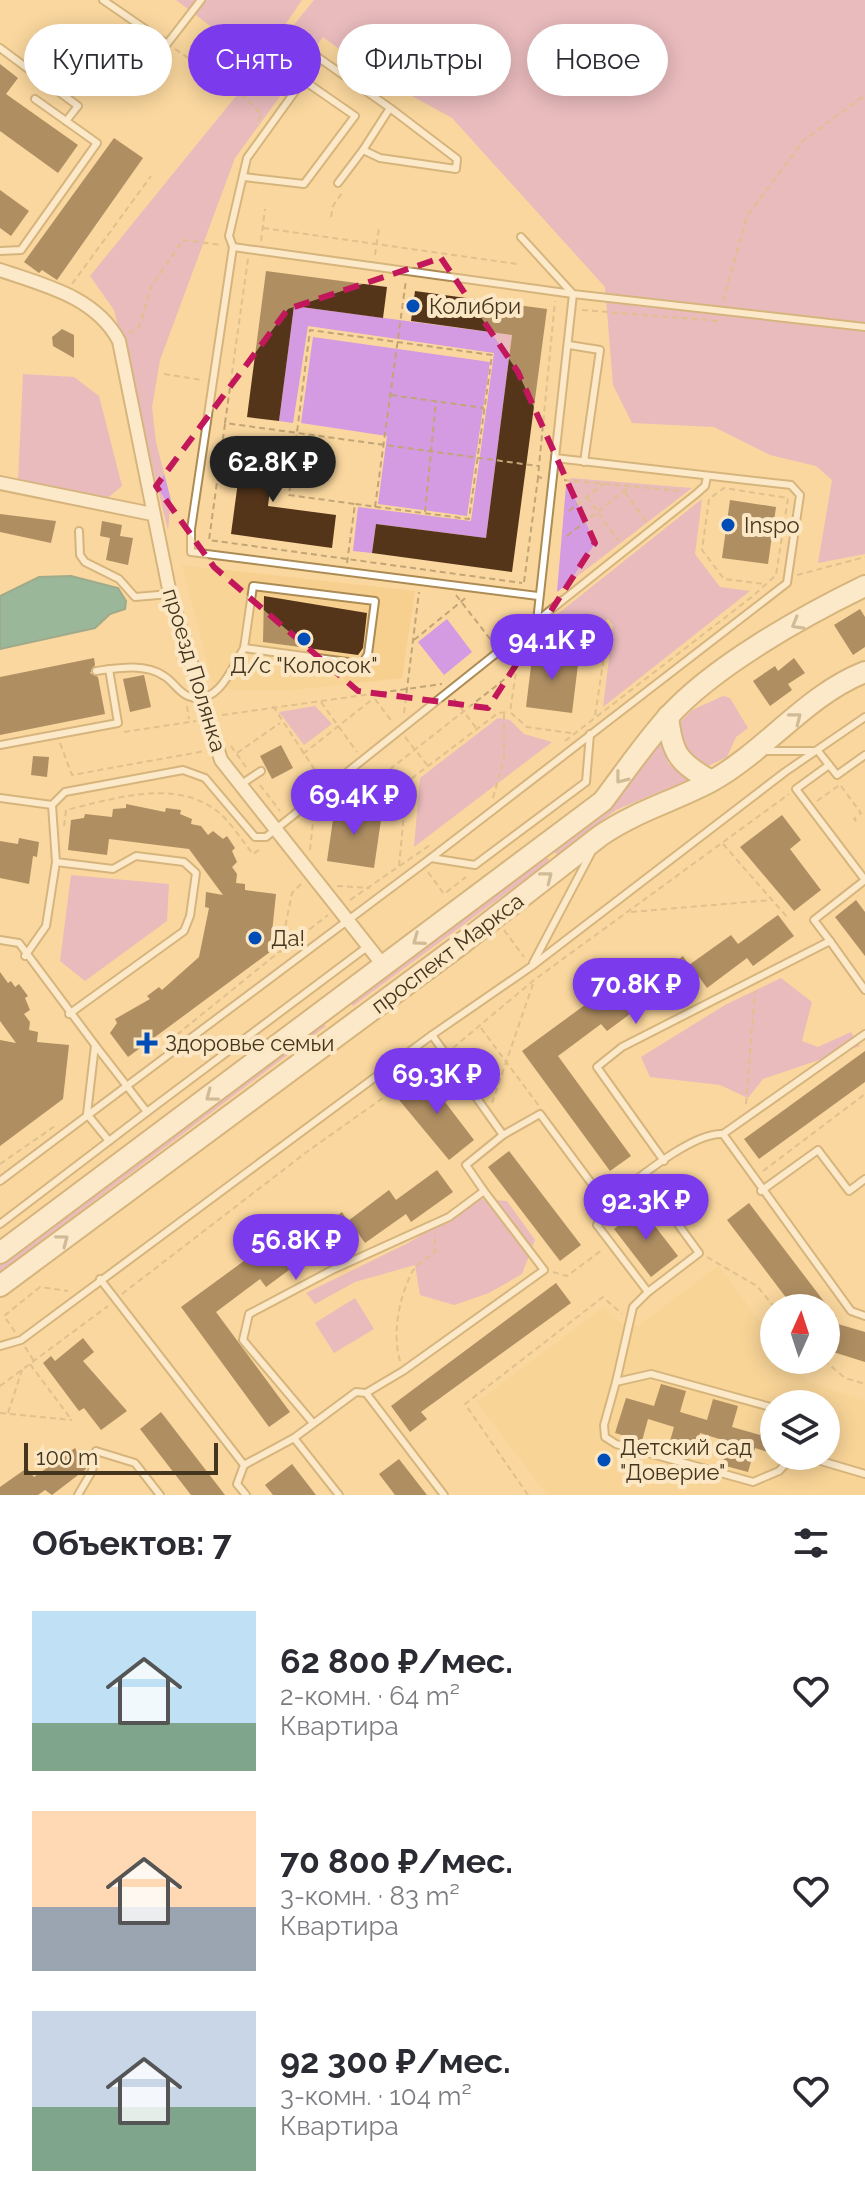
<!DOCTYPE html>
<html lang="ru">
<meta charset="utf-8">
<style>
body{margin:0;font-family:Raleway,sans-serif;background:#f7f7f7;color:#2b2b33;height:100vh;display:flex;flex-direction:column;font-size:30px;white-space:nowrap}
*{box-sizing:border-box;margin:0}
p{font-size:26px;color:#7c7c81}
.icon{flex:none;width:44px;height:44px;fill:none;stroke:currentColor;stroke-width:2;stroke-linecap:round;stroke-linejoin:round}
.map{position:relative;height:1495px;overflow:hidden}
.drawer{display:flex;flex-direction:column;background:#fff;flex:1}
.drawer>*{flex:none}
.guide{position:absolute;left:24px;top:24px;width:818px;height:72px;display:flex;gap:16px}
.needle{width:52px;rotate:3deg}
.controls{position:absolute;left:760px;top:1294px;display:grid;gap:16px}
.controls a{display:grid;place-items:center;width:80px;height:80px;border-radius:50%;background:#fff;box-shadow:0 4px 20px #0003;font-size:40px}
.scale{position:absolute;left:24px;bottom:20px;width:194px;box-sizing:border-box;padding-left:8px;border:4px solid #43351e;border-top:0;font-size:22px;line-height:28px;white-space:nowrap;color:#43351e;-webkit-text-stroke:6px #fce7c5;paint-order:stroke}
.price{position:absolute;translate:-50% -68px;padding:0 18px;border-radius:28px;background:#7c3aed;color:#fff;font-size:26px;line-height:52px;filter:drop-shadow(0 2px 4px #0008)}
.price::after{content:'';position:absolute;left:50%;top:48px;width:24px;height:18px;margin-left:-12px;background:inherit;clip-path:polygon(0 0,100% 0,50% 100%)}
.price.selected{background:#222;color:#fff}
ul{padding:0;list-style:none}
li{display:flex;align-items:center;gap:24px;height:200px;padding:0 32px}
li span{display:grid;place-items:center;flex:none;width:224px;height:160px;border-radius:0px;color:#555}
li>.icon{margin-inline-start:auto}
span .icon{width:96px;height:96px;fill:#fffc;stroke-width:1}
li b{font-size:34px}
h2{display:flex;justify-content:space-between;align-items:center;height:96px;padding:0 32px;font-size:34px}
.tag{padding:0 28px;border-radius:36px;background:#fff;box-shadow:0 4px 20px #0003;font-size:28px;line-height:72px}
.tag.selected{background:#7c3aed;color:#fff}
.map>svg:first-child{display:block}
</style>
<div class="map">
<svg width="865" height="1495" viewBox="0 0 865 1495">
<rect width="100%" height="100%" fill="#fad79e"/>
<g fill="#f7d08f" fill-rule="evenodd">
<polygon points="182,565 415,591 402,678 295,690 232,690 212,681"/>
<path d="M718,1266L774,1340V1360H790L807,1382L865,1401V1495H547L477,1402L604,1307L619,1322L638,1326ZM774,1404H826V1456H774Z"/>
</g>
<g fill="#d49ae2">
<polygon points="176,0 302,0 259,63"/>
<polygon points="314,0 865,0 865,554 818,563 832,480 816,466 770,455 714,427 632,423 613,385 605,287 452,118 374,75 323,37 235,158 160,360 152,407 156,442 171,500 168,530 114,310 90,276"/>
<polygon points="294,306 512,335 486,538 376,524 372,553 353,551 358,507 471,521 494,353 308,326 293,423 279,421"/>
<polygon points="313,337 490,362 467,516 378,504 387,436 301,423"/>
<polygon points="23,374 74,377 99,396 122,486 105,500 18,481"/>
<polygon points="571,478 692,488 557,592 566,486"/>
<polygon points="702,499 695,554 720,587 750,591 603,707 613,625 608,619 590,631 545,624"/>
<polygon points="447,619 472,652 444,675 418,642"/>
<polygon points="723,696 730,698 748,728 736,737 727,757 706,767 686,749 680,722 692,710"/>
<polygon points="315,706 332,724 304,745 279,712"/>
<polygon points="498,718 510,720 524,734 552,742 414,847 420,778"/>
<polygon points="662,740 668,763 688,780 616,810 557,855 554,851 612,805"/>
<polygon points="547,857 550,861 353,1006 350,1003"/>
<polygon points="71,875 169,884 167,921 85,981 60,961"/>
<polygon points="781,978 812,1002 802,1041 818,1047 851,1032 860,1046 763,1079 748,1098 720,1085 650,1077 641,1057 725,1005"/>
<polygon points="320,1020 326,1026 0,1272 0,1262"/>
<polygon points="481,1199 507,1201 535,1240 522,1274 489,1293 454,1305 420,1295 415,1265 355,1282 315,1304 306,1293 408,1243"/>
<polygon points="355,1298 374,1329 334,1353 315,1323"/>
</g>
<polygon fill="#289095" stroke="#307571" stroke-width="2" points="71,576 118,588 126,601 125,609 110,614 95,628 0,649 0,596 39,577"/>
<g fill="#54351a">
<polygon points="84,34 117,56 111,66 77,45"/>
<polygon points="0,64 18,78 6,94 78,145 58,173 0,131"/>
<polygon points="114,138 143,158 57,280 42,270 39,273 24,262"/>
<polygon points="0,190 29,211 11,236 0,228"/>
<polygon points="266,271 387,287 383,318 294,306 279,421 247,417"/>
<polygon points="415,291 547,309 512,572 372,553 376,524 486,538 512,335 411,321"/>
<polygon points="62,329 74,335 74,358 53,346 52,337"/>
<polygon points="244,437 276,441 268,506 336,515 332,548 231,534"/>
<polygon points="730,500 776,507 768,564 722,558"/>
<polygon points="0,514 56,521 51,543 0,532"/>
<polygon points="102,521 122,525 120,536 133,538 128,565 106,560 110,538 100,536"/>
<polygon points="264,596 367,613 363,648 358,655 263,642"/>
<polygon points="860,609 865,617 865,647 853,655 834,625"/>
<polygon points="533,650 579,656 572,713 526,707"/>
<polygon points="94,658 95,665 90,673 98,677 105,714 0,735 0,677"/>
<polygon points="794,658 805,673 788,684 792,690 770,706 753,681 775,666 778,671"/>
<polygon points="144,675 151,707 130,712 123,679"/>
<polygon points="281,745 293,768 272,779 260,756"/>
<polygon points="33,756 49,757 47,777 31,775"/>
<polygon points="126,804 165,812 166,808 181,810 180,814 192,819 191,824 201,826 208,835 213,831 223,839 227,836 235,848 232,851 237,862 232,867 237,874 236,883 245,884 245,890 276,894 270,952 128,1057 110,1033 117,1023 115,1019 150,999 147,996 159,987 162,990 199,957 209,908 205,907 206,892 223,895 189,849 109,839 107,855 68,850 71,820 84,818 85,814 112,817 113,809 126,808"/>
<polygon points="335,806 382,813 374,868 327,861"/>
<polygon points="782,815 801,840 790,849 821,890 794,911 740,847"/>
<polygon points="19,838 39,842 37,857 33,856 29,884 0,878 0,841 18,844"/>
<polygon points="856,900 865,912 865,956 835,917"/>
<polygon points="778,915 794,936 753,966 747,958 707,988 699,977 655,1009 649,1000 607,1031 601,1024 558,1056 631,1156 610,1171 522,1051 589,1002 594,1009 635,979 641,986 683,956 689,965 731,935 738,944"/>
<polygon points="0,972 8,983 11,981 15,987 19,984 28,996 25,998 30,1010 24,1014 30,1022 29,1030 38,1032 37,1042 69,1045 63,1099 0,1146 0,1040 16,1043 0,1021"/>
<polygon points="865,1051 865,1082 759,1159 744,1139"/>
<polygon points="437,1074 453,1096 445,1102 474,1140 449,1160 395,1095 404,1088 409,1095"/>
<polygon points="509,1151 581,1245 560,1261 488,1167"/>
<polygon points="437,1170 453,1192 411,1222 406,1214 365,1243 358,1233 314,1265 308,1256 266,1287 260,1279 216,1312 290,1412 269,1427 181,1307 248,1258 252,1265 294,1234 300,1242 342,1212 348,1221 389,1190 396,1200"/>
<polygon points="749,1203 829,1308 794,1308 727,1220"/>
<polygon points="641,1208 678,1256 651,1277 614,1229"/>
<polygon points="556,1283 571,1303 421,1412 427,1419 410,1432 391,1406"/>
<polygon points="838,1324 865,1332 865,1362 830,1351"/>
<polygon points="83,1338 94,1352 83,1361 127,1411 101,1430 84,1408 79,1411 43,1363 51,1356 55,1361"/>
<polygon points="661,1384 686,1391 680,1412 707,1420 713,1399 738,1406 732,1427 760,1435 766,1412 774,1414 774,1454 755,1448 748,1472 722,1465 729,1442 700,1433 694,1455 668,1448 674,1427 648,1419 642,1441 615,1433 626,1398 654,1406"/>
<polygon points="161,1412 225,1495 191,1495 140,1429"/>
<polygon points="75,1448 86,1469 52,1495 45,1490 38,1495 0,1495 0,1487 27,1468 34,1477"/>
<polygon points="399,1459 427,1495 395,1495 379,1474"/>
<polygon points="292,1464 316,1495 273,1495 265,1485"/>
</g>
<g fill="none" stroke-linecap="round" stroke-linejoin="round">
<defs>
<g id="service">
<polyline points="103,0 167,44 201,0"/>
<polyline points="0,48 78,106 66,121"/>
<polyline points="390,108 457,159 456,169 380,158 363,150 390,108 319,58 247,158 229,236 233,247 191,529 191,552 538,596"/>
<polyline points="244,177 304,184 355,116 303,80"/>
<polyline points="338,183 363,150"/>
<polyline points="233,247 573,294 865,327"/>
<polyline points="0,251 21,250 97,143 35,99"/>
<polyline points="569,345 600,350 584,462"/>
<polyline points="79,531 80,555 85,562 119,579 135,597 170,594"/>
<polyline points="537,621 555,458"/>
<path d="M96,671C118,668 145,663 164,676C173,681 178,692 188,696C217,708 232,668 244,648L362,664L368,654L375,601L253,586L244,648"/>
<polyline points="0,745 118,723 109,669"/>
<polyline points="763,751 818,751 837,775 865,755"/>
<polyline points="829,765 796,789 865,880"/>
<polyline points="240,785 261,771"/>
<polyline points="0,798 52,805 56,862 113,869 136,856 184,862 196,873 190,916 184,931 69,1014"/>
<polyline points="52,805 65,792 183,770 205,778 255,837 266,837 696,494 705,486 707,477"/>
<polyline points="431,858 475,865 586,782 590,734"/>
<polyline points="0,940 19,943 95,1045 87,1114 109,1141 0,1224"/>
<polyline points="830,941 814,920 865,880"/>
<polyline points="25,956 46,926 56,862"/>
<polyline points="533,963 591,853"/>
<polyline points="432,1035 503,1135 466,1165 484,1191"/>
<polyline points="95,1045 147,1112 367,947"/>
<polyline points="723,1134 851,1311 865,1316"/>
<polyline points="503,1135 540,1114 606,1203 597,1225 648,1292 633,1307 616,1382"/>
<polyline points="109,1141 147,1112"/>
<polyline points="664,1161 597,1067 622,1047 830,941 865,990"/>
<polyline points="643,1176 699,1253 648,1292"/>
<polyline points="0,1181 431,858 787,583 800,495 791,485 555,458 573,294 521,237"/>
<polyline points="761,1191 818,1150 849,1191 865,1179"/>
<path d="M606,1203C633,1183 691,1132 723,1134L865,1034"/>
<polyline points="100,1279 244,1465 294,1438 356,1392 366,1393 444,1495"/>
<polyline points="0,1346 21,1340 432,1035 532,966 785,772 865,717"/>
<polyline points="774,1408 651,1374 616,1382 604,1425 605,1437 616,1444 753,1482 779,1471 793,1456"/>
<polyline points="313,1423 243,1340 249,1314 332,1270 449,1217 484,1191 544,1270 403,1371 366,1393"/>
<polyline points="294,1438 339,1495"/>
<polyline points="804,1456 865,1474"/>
<polyline points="244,1465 237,1484 246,1495"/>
<polyline points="78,1495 92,1471 96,1451 135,1463 160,1495"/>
</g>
<g id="minor">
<path d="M0,270C44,285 96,297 119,341L170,594L221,760L383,965"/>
<polyline points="0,483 152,514"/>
</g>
<g id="primary">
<path d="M668,716C672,754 678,762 711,781"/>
<path d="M0,1253L603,801C624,773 644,744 667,718C712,667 803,616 865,586"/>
<path d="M0,1286L461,944L600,836C634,812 674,801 710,782C765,752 806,695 865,672"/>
</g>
</defs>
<use href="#service" stroke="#ac8c54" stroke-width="10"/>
<use href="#minor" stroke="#ac8c54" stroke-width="16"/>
<use href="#primary" stroke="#ac8c54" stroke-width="24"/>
<g stroke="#c2a577" stroke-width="2" stroke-dasharray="6 4" stroke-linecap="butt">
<polyline points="284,26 312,52"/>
<polyline points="175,49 238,91 261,114 257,126"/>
<polyline points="331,217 333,206 342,193"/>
<polyline points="263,228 517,264"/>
<polyline points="261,241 265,209"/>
<polyline points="375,255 379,228"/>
<polyline points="248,259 225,423 538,466"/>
<polyline points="72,284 151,176"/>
<polyline points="723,301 747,216 803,141 865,95"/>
<polyline points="582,310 719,321"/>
<polyline points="129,333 139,327 151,287 183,240 222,245"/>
<polyline points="164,374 202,380"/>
<polyline points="391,395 484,408"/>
<polyline points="225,424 209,540 522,583"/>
<polyline points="542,478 538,477 539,466 555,301"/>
<polyline points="564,480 681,491"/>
<polyline points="625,492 647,523"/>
<polyline points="587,497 619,541"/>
<polyline points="375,507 406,280"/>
<polyline points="569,511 603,484"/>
<polyline points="425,512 436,401"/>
<polyline points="567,536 629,487"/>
<polyline points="347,563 355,504 469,519 492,355 310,330 289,495 355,504"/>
<polyline points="797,575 865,557"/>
<polyline points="524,582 538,478"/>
<polyline points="456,595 494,644"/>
<polyline points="414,640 468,596"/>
<polyline points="375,699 393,723"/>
<polyline points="454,699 477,729"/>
<polyline points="321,702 357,752"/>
<polyline points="187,706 189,719"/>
<polyline points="273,706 322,781"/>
<polyline points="404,713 419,592"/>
<polyline points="222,715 442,684"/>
<polyline points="124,732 196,721"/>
<polyline points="571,733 527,727 510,712 519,652 539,633 606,643 595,716"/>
<polyline points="405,737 428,766"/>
<polyline points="565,741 753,596 776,575 788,498 724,488 709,499 702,550 724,579 765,584"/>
<polyline points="60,743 72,775 205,751"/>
<polyline points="231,746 246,767"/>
<polyline points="237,753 280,723"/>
<polyline points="303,754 374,698"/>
<polyline points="387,771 407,792"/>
<polyline points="260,785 280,811"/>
<polyline points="345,786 408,793"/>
<polyline points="841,786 861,813 854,819 857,822"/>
<polyline points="366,788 515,671"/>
<polyline points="493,798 504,759 504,713"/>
<polyline points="817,801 841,784"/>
<path d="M64,826L66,810C113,799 174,778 217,811C231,822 242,841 253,854L260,849"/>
<polyline points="723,844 787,917"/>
<polyline points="310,850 314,813"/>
<polyline points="399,866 407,782 498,713 509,712"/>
<polyline points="428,872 444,894 466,877"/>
<polyline points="301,884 292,893 280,952 328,915"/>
<polyline points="337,886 370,888"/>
<polyline points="350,900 430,845"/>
<polyline points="631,912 771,900"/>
<polyline points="504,930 524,957"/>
<polyline points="481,1028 539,1106"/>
<polyline points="169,1041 279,952"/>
<polyline points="453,1048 534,980 789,794"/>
<polyline points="492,1103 533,984"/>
<polyline points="746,1104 755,991"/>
<polyline points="0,1164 55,1126"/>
<polyline points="763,1171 865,1094"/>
<polyline points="707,1257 757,1286 775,1308"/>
<polyline points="553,1272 567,1276 602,1250"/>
<polyline points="122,1294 308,1151 438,1059"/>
<polyline points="826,1328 838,1313"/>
<polyline points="15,1332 4,1316 40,1287 68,1291"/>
<polyline points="25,1347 34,1361"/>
<polyline points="824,1360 845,1378 865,1384"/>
<path d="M400,1361C392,1334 399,1299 411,1274C415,1265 427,1258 435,1252V1233"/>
<polyline points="30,1364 71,1419"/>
<polyline points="0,1386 108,1306"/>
<polyline points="0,1413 72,1420"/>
<polyline points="8,1413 22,1370"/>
<polyline points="528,1495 465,1404 603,1297 622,1314"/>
</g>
<use href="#service" stroke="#fff" stroke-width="6"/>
<use href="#minor" stroke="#fff" stroke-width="12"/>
<use href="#primary" stroke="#fff" stroke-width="20"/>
</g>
<defs><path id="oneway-chevron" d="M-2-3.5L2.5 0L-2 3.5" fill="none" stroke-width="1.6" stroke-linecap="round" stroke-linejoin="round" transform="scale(2)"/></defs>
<g stroke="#a19a8e">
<use href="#oneway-chevron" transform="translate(797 624) rotate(150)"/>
<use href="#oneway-chevron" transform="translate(796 718) rotate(-38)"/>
<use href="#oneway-chevron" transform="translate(621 778) rotate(128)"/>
<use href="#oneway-chevron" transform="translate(547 877) rotate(-38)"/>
<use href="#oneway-chevron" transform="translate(418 940) rotate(144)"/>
<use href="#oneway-chevron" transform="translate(211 1096) rotate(143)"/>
<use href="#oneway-chevron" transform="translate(63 1240) rotate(-37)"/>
</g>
<path d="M0 0H865V1495H0ZM441,258L518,372L595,543L488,708L358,691L214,567L156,486L288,309Z" fill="#fad79e" fill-opacity=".55" fill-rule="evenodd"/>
<path fill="none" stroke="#c2185b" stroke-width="6" stroke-dasharray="16 10" stroke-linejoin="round" d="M441,258L518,372L595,543L488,708L358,691L214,567L156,486L288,309Z"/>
<g fill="#014db7" stroke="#fce7c5" stroke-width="3">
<circle cx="413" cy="306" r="8"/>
<circle cx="728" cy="525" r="8"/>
<circle cx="304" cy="639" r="8"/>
<circle cx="255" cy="938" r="8"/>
<path d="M143 1031h8v8h8v8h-8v8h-8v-8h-8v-8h8z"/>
<circle cx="604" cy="1460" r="8"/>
</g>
<g text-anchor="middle" stroke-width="8" stroke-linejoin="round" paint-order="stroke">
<g font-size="22" fill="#43351e" stroke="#fce7c5" text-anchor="start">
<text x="429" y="314">Колибри</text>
<text x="744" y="533">Inspo</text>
<text x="304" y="673" text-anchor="middle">Д/с "Колосок"</text>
<text x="271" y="946">Да!</text>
<text x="165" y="1051">Здоровье семьи</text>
<text x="620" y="1455">Детский сад<tspan x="620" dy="25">"Доверие"</tspan></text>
</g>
<g font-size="22" fill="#43351e" stroke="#fce7c5">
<text transform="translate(195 670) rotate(73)" y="8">проезд Полянка</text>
<text transform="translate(447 953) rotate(-37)" y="8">проспект Маркса</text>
</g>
</g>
</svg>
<div class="controls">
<a><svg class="needle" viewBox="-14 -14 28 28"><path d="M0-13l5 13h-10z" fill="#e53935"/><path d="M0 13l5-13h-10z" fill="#7c7c81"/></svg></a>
<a><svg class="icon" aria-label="layers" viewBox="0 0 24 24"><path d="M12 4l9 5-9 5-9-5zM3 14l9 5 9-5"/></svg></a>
</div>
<div class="scale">100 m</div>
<b class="price selected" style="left:273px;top:504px">62.8K ₽</b>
<b class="price" style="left:552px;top:682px">94.1K ₽</b>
<b class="price" style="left:354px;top:837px">69.4K ₽</b>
<b class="price" style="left:636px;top:1026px">70.8K ₽</b>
<b class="price" style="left:437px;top:1116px">69.3K ₽</b>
<b class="price" style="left:646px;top:1242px">92.3K ₽</b>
<b class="price" style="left:296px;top:1282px">56.8K ₽</b>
<div class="guide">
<a class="tag">Купить</a>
<a class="tag selected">Снять</a>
<a class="tag">Фильтры</a>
<a class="tag">Новое</a>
</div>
</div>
<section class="drawer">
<h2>Объектов: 7<svg class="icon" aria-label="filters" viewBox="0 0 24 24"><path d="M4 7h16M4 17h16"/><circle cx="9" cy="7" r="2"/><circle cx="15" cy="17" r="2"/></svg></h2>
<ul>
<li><span style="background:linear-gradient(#bfe0f5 70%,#7fa58c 0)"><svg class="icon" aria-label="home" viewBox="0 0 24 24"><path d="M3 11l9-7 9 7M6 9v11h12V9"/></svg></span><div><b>62 800 ₽/мес.</b><p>2-комн. · 64 m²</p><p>Квартира</p></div><svg class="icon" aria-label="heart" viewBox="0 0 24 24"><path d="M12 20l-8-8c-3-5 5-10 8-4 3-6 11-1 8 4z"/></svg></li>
<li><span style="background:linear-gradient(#ffd9b3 60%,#9aa5b1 0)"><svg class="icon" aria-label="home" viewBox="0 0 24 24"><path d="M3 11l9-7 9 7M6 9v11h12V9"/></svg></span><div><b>70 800 ₽/мес.</b><p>3-комн. · 83 m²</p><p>Квартира</p></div><svg class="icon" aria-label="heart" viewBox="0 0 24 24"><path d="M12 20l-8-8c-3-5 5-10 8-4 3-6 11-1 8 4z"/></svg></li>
<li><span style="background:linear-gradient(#c9d6e8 60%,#7fa58c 0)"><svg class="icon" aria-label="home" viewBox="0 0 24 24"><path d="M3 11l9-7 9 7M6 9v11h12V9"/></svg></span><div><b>92 300 ₽/мес.</b><p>3-комн. · 104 m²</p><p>Квартира</p></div><svg class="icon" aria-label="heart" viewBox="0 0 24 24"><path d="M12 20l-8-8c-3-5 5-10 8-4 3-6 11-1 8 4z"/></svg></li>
</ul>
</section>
